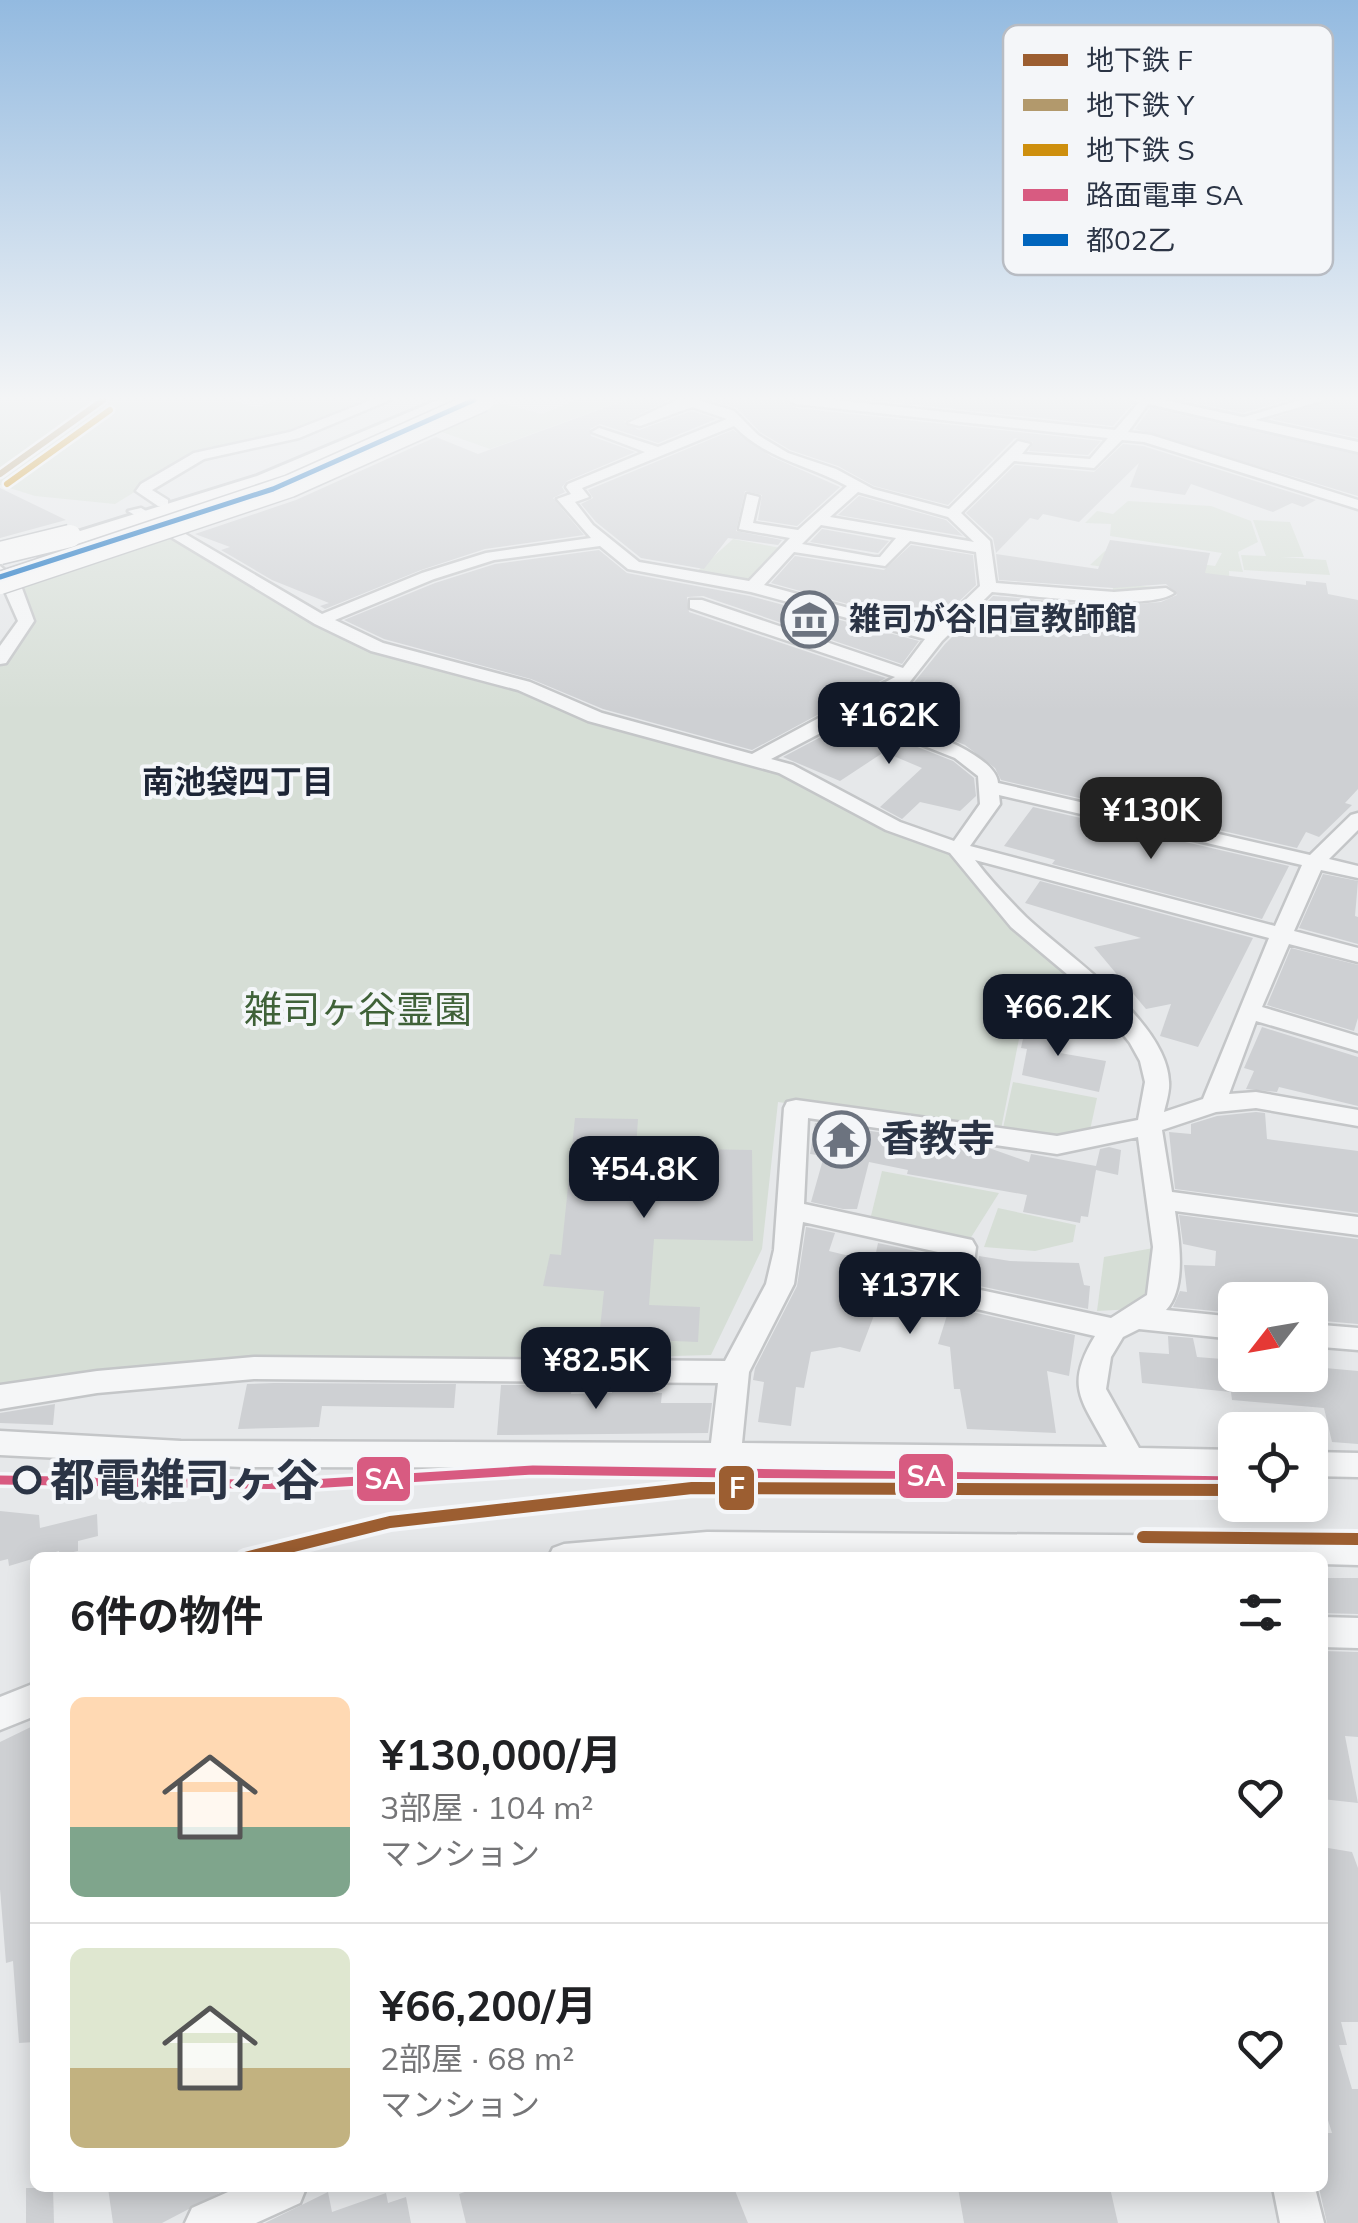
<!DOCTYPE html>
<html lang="ja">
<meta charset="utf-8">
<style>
body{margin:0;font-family:Mulish,"Noto Sans JP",sans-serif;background:#f6f6f6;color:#202124;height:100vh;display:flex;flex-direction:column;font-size:38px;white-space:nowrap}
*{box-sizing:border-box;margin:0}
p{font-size:32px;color:#757577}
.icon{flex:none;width:55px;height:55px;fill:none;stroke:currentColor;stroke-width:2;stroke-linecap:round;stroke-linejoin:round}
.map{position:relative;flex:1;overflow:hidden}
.details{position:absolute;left:30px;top:1552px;width:1298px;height:640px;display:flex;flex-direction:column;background:#fff;border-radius:15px;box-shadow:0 5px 25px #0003}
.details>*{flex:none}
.needle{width:65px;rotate:239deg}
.buttons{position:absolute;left:1218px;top:1282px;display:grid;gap:20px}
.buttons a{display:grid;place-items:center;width:110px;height:110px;border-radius:15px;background:#fff;box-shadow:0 5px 25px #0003;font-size:50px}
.price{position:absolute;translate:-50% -85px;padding:0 22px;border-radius:20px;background:#111827;color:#fff;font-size:32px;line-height:65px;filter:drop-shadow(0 2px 5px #0008)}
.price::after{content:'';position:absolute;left:50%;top:60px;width:30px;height:22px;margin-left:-15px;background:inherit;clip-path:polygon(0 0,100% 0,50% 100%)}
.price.on{background:#222;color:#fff}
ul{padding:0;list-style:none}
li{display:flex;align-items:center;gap:30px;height:250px;padding:0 40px}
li+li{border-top:2px solid #e0e0e0}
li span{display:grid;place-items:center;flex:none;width:280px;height:200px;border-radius:15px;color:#555}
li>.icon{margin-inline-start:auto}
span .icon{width:120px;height:120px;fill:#fffc;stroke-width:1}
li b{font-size:42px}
h2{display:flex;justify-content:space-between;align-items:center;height:120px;padding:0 40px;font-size:42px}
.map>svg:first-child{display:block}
</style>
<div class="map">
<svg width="1358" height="2223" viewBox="0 0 1358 2223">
<rect width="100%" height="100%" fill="#e6e8ea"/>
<g fill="#d6ded6">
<polygon points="0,400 231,400 257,408 277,400 378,400 289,433 195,455 115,504 35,496 0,485"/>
<polygon points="577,400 624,400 490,449 439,431 499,403 542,414"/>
<polygon points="1128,501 1211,506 1251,521 1258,542 1238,552 1243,572 1229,571 1230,596 1239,602 1168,591 1112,593 1114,584 1170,588 1174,577 1090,565 1105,551 1215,566 1222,553 1110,536 1111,524 1085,523 1097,511 1113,514"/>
<polygon points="1253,520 1290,522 1304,557 1281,557 1326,560 1330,575 1244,570 1241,555 1266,556"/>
<polygon points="168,534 377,647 521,688 562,710 631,732 786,769 956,851 1095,993 1110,1024 1023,1019 1000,1134 778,1102 762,1249 711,1355 223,1368 0,1395 0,666 32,619 17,583"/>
<polygon points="733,539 781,548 745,585 694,574"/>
<polygon points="1013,1082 1097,1098 1090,1130 1057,1139 1003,1128"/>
<polygon points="882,1171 999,1193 970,1239 932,1229 929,1233 870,1220"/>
<polygon points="998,1208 1076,1225 1073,1242 1035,1251 984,1247"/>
<polygon points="1159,1247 1147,1299 1134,1309 1097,1311 1104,1257"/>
</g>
<g fill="#ced0d3">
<polygon points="626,400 668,400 624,422 639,430 692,411 716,419 658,443 600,424 590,429 591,436 635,452 567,481 562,487 565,492 553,498 584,535 485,549 421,570 325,609 320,606 329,603 272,580 221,550 230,547 195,534 296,500 436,437 478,454"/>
<polygon points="711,400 785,400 796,408 1101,441 1088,455 1029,451 1033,442 1015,438 948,505 874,486 838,466 790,450 760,432 737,408"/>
<polygon points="871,400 1127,400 1132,404 1113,426"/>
<polygon points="1182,400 1287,400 1243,413"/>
<polygon points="1328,400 1358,400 1358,438 1271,419"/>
<polygon points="1150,408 1358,455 1358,496 1135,429"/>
<polygon points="733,430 772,457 840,487 797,526 758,520 762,495 745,491 736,531 782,540 778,545 728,538 704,569 641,558 596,522 581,504 593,498 588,490"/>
<polygon points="1123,444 1143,446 1316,500 1303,507 1292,503 1273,512 1191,484 1185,495 1130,487 1139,463 1079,522 1043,514 1038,520 1030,518 996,553 993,538 966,513 1015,465 1094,472"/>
<polygon points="0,488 66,520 0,538"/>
<polygon points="859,496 946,520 963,536 838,515"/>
<polygon points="822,529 889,541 878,553 810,542"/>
<polygon points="1110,540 1210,553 1205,573 1306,585 1306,581 1326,583 1328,594 1358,600 1358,789 1345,803 1352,805 1319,837 1306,832 1297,848 1001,780 995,768 965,745 874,708 908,690 945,644 993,596 1115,606 1161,602 1177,595 1166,584 1114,588 999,580 996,554 1098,569"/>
<polygon points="911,545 973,555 976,585 932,627 771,583 795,556 884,570"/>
<polygon points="599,550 627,573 750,596 919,641 902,664 703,596 687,597 689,612 886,678 752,750 603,709 531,679 384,639 344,620 435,583 495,564"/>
<polygon points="851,721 953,761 974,778 976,796 960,811 920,802 902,819 880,807 922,768 884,752 840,781 783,757"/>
<polygon points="1033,807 1289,866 1262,919 1052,864 1055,860 1004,846"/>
<polygon points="1323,874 1358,881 1355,916 1358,917 1358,944 1299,928"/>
<polygon points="1040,881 1253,938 1198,1047 1160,1036 1171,1004 1146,1009 1094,947 1141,938 1025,903"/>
<polygon points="1291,948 1358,965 1358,1018 1354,1031 1267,1005"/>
<polygon points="1027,1020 1065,1026 1060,1053 1106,1061 1099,1092 1022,1075 1027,1049 1021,1048"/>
<polygon points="1262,1027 1358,1057 1358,1106 1279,1087 1277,1092 1246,1089 1254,1071 1244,1068"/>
<polygon points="1256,1112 1265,1113 1267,1139 1358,1151 1358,1213 1175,1189 1169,1132 1191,1134 1191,1124 1217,1116"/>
<polygon points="575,1118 638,1119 636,1148 752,1150 753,1241 654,1239 649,1305 700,1307 698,1342 599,1338 604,1291 543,1286 550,1254 561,1255"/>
<polygon points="815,1123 989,1148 1029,1162 1031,1154 1096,1166 1100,1149 1109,1147 1121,1150 1118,1175 1096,1170 1088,1217 1081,1216 1080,1223 1023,1212 1027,1195 907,1174 908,1170 869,1162 857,1209 843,1209 811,1202 824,1156 810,1154"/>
<polygon points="1179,1215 1358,1239 1358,1324 1324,1321 1322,1310 1310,1309 1310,1300 1235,1300 1235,1313 1173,1307 1180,1291 1187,1292 1184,1265 1215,1266 1216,1251 1183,1244"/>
<polygon points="806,1227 835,1233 829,1251 874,1262 878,1243 943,1257 938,1295 945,1306 1075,1335 1069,1376 1047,1371 1056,1433 967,1429 960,1389 954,1389 950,1347 938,1344 948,1312 881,1297 860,1352 840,1347 811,1352 804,1388 796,1387 791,1426 758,1422 764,1382 753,1380 755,1368 797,1286"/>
<polygon points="979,1256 1010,1261 1079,1263 1084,1285 1090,1286 1088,1309 975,1285"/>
<polygon points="1168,1336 1193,1338 1197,1357 1235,1360 1235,1375 1316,1375 1314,1367 1358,1371 1358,1444 1332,1442 1324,1408 1232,1400 1231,1392 1142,1383 1139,1352 1169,1354"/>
<polygon points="247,1384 274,1383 456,1384 454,1408 322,1406 319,1427 238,1429"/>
<polygon points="501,1385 572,1385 571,1394 612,1393 612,1386 653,1386 653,1393 662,1393 661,1403 712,1403 708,1433 497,1435"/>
<polygon points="55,1404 53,1425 0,1423 0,1413"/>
<polygon points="0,1511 39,1515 40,1528 97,1514 98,1536 78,1541 78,1551 59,1555 59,1551 9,1566 8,1559 0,1561"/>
<polygon points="1322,1578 1358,1578 1358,1614 1322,1613"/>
<polygon points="1322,1651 1358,1652 1358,1737 1345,1736 1358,1803 1322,1799"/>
<polygon points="35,1725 35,2042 19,2043 13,1961 6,1963 0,1889 0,1742"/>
<polygon points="1322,1847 1352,1852 1358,1868 1358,2022 1341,2022 1347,2045 1339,2045 1352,2089 1358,2089 1358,2223 1327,2223 1319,2188 1322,2188 1322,2133 1332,2133 1322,2101"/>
<polygon points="26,2188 53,2188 54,2223 26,2223"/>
<polygon points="108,2188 229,2188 162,2223 113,2223"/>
<polygon points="476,2188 734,2188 748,2223 466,2223 459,2194"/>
<polygon points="958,2188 1110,2188 1118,2223 964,2223"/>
<polygon points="328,2192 332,2212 386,2193 388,2203 406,2197 411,2223 265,2223"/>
</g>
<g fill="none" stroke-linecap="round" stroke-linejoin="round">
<defs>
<g id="minor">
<polygon points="371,400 390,400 299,438 204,459 152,490 168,500 168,506 158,506 136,491 141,484 194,453 290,432"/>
<path d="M677,400H698L734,411L758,435L788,453L836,469L873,489L949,509L1018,441L1030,444L1022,454L1090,459L1108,438L796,404L789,400H834L1115,430L1141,400H1151L1128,432L1151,435L1358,500V509L1144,442L1122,440L1094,468L1014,461L961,513L990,541L996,583L1114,592L1166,588L1174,593C1148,612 1029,595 992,592L942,641L905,688L865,709C894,721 996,750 998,783L1310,855L1351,815L1358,813V830L1329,859L1358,866V878L1321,870L1294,931L1358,948V962L1289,944L1262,1007L1358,1036V1051L1256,1021L1229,1094L1256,1092L1358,1110V1126L1256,1108L1216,1112L1162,1130L1172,1192L1358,1217V1235L1175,1211C1179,1239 1187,1288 1166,1310L1235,1317V1339L1139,1329L1123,1337L1111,1357L1106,1389L1139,1448L1235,1450V1474L766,1468L242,1467L0,1455V1431L181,1441L711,1443L718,1383L254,1379L97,1393L0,1409V1385L97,1371L254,1357L725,1361L766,1284L774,1250L784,1108L787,1102L796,1100L1057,1136L1138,1120L1145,1082L1140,1061L1130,1043L1092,995L1011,927L950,853L886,830L779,773L588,721L518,690L371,651L315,624L128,511L141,508L322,614L422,573L486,553L591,538L557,499L571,494L566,487L568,484L645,452L592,432L599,428L658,447L727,419L692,407L640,426L628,423ZM734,426C766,459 808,465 847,486L798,530L753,523L759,497L747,494L739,529L790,538L749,581L639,562L593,525L575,502L589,497L582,488ZM858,492L948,517L974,542L830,517ZM821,525L896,538L880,557H874L802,544ZM910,541L976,552L980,586L933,631L764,585L794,552L885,566ZM600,546L628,569L751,592L925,639L903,668L702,600H690V608L895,677L752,754L602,713L530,682L383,643L335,620L434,579L494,560ZM851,717L955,758L978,776L980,804L954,841L900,822L793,765L771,759ZM999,795L1302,865L1275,926L970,846L1000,804ZM975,860L1269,938L1203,1099L1164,1112C1166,1103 1170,1091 1169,1082C1167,1021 1066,955 1026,917C1008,899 990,880 975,860ZM808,1118L1057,1154L1138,1137L1153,1247L1147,1295L1111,1318L971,1288L976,1247L972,1240L804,1204ZM803,1222L947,1254L942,1295L946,1302L1095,1336C1064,1387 1082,1400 1107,1447L742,1443L749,1372L794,1284Z"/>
<polygon points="1301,400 1324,400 1238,425 1231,421"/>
<polygon points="0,566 20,583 34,621 6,663 0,664 0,646 18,621 0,580"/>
<polygon points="1310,1324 1358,1328 1358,1350 1310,1346"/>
<polygon points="1310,1452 1358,1453 1358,1477 1310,1476"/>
<polygon points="707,1532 1358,1537 1358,1565 1322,1564 1322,1558 548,1558 553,1548 564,1544"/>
<polygon points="1322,1617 1358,1618 1358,1648 1322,1647"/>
<polygon points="35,1683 35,1716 0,1730 0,1697"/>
<polygon points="237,2188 306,2188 300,2203 256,2223 185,2223 192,2208"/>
<polygon points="1273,2188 1315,2188 1324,2223 1280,2223"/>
</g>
<g id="major">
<polygon points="438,400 461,400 271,484 46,554 39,556 29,550 32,546 257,476"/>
<polygon points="1131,400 1164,400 1358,442 1358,452"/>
</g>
</defs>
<use href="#minor" stroke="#c4c6c8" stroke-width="5"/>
<use href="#major" stroke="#c2c5c8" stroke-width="6"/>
<use href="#minor" fill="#f5f6f7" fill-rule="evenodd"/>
<use href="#major" fill="#f8f8f8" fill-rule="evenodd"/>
<defs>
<g id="highway-bridge">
<polyline points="0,553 70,536"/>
<polyline points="0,583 290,486 483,400"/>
</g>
</defs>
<use href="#highway-bridge" stroke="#b8bbbf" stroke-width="25" stroke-linecap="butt"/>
<use href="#highway-bridge" stroke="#f8f8f8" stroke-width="22"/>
<defs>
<polyline id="bus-1" points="0,577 273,489 474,400"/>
</defs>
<use href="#bus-1" stroke="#f4f6f9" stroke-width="10"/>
<use href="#bus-1" stroke="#0065bd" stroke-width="5"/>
<defs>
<polyline id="tram-1" points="0,1480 295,1485 533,1470 1235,1481"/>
</defs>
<use href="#tram-1" stroke="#f4f6f9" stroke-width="16"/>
<use href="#tram-1" stroke="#d85b81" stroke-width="9"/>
<defs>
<g id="metro-1">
<polyline points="1143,1537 1358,1539"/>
<polyline points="245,1558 390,1522 692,1488 1235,1490"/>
</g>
<polyline id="metro-2" points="0,474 103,400"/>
<polyline id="metro-3" points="7,484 110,410"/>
</defs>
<use href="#metro-1" stroke="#f4f6f9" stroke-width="20"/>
<use href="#metro-2" stroke="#f4f6f9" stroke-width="11"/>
<use href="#metro-3" stroke="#f4f6f9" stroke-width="11"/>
<use href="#metro-1" stroke="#9c5e31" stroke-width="12"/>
<use href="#metro-2" stroke="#b2996c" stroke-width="6"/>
<use href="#metro-3" stroke="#ce8f0e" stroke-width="6"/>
</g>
<linearGradient id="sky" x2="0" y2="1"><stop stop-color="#93bae0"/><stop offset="0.56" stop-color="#f4f5f6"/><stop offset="1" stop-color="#f4f5f6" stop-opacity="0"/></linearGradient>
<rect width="1358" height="711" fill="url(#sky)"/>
<defs>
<symbol id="museum-ring" viewBox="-11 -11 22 22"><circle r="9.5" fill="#f4f6f9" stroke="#6c737f" stroke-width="1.5"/><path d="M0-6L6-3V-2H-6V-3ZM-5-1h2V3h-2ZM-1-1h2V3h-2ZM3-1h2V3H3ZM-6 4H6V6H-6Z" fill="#6c737f"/></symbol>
<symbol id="temple-ring" viewBox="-11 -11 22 22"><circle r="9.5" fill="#f4f6f9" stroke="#6c737f" stroke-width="1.5"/><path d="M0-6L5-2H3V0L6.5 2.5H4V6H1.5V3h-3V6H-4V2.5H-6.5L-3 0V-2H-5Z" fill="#6c737f"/></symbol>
</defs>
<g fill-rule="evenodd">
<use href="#museum-ring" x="778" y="588" width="63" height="63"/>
<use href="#temple-ring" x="810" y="1108" width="63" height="63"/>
</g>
<circle fill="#f4f6f9" stroke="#2b3445" stroke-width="5" cx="27" cy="1480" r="12"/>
<g text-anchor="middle" stroke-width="8" stroke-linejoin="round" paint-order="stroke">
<g font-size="32" font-weight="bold" fill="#2b3445" stroke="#f4f6f9" text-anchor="start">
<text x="849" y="630">雑司が谷旧宣教師館</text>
</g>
<g font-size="32" font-weight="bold" fill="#1d2536" stroke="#f4f6f9">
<text x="238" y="793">南池袋四丁目</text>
</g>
<g font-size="38" fill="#3f6138" stroke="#f4f6f9">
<text x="358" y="1023">雑司ヶ谷霊園</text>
</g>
<g font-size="38" font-weight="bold" fill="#2b3445" stroke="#f4f6f9" text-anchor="start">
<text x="881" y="1152">香教寺</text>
</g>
<g font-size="45" font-weight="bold" fill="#2b3445" stroke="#f4f6f9" text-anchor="start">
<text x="50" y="1496">都電雑司ヶ谷</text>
</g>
</g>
<rect x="1003" y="25" width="330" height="250" rx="15" fill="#f4f6f9" stroke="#b8bcc3" stroke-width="2.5"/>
<rect x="1023" y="54" width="45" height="12" fill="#9c5e31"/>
<rect x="1023" y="99" width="45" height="12" fill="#b2996c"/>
<rect x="1023" y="144" width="45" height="12" fill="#ce8f0e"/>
<rect x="1023" y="189" width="45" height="12" fill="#d85b81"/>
<rect x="1023" y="234" width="45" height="12" fill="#0065bd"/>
<g font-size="28" fill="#2b3445">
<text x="1086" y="70">地下鉄 F</text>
<text x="1086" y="115">地下鉄 Y</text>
<text x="1086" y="160">地下鉄 S</text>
<text x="1086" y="205">路面電車 SA</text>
<text x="1086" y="250">都02乙</text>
</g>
<g stroke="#f4f6f9" stroke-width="4">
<rect x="897" y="1452" width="58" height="48" rx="10" fill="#d85b81"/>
<rect x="355" y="1455" width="57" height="48" rx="10" fill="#d85b81"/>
<rect x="717" y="1464" width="39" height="48" rx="10" fill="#9c5e31"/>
</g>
<g font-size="28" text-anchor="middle" font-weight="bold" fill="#fff">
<text x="926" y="1486">SA</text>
<text x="384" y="1489">SA</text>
<text x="737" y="1498">F</text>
</g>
</svg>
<div class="buttons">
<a><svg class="needle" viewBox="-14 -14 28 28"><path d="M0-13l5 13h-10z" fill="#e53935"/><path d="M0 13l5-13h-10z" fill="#757577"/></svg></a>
<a><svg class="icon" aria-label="locate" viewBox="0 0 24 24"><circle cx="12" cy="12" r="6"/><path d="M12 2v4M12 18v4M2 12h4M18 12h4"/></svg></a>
</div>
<b class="price" style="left:889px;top:767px">¥162K</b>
<b class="price on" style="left:1151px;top:862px">¥130K</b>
<b class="price" style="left:1058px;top:1059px">¥66.2K</b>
<b class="price" style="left:644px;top:1221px">¥54.8K</b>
<b class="price" style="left:910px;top:1337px">¥137K</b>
<b class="price" style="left:596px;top:1412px">¥82.5K</b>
<section class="details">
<h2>6件の物件<svg class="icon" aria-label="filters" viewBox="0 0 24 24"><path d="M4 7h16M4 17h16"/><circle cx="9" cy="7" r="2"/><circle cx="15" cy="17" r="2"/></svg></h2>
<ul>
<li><span style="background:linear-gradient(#ffd9b3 65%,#7fa58c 0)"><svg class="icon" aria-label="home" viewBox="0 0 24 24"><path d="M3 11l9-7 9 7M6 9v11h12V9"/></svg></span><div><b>¥130,000/月</b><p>3部屋 · 104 m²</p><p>マンション</p></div><svg class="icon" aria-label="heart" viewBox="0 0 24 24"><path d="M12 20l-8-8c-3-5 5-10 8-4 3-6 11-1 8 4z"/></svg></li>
<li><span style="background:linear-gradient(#dfe7d0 60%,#c2b280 0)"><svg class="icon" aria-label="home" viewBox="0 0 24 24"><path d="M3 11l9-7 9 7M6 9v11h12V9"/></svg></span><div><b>¥66,200/月</b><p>2部屋 · 68 m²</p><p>マンション</p></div><svg class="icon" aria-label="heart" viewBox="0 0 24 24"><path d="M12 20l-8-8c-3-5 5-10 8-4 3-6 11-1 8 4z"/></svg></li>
</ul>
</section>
</div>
